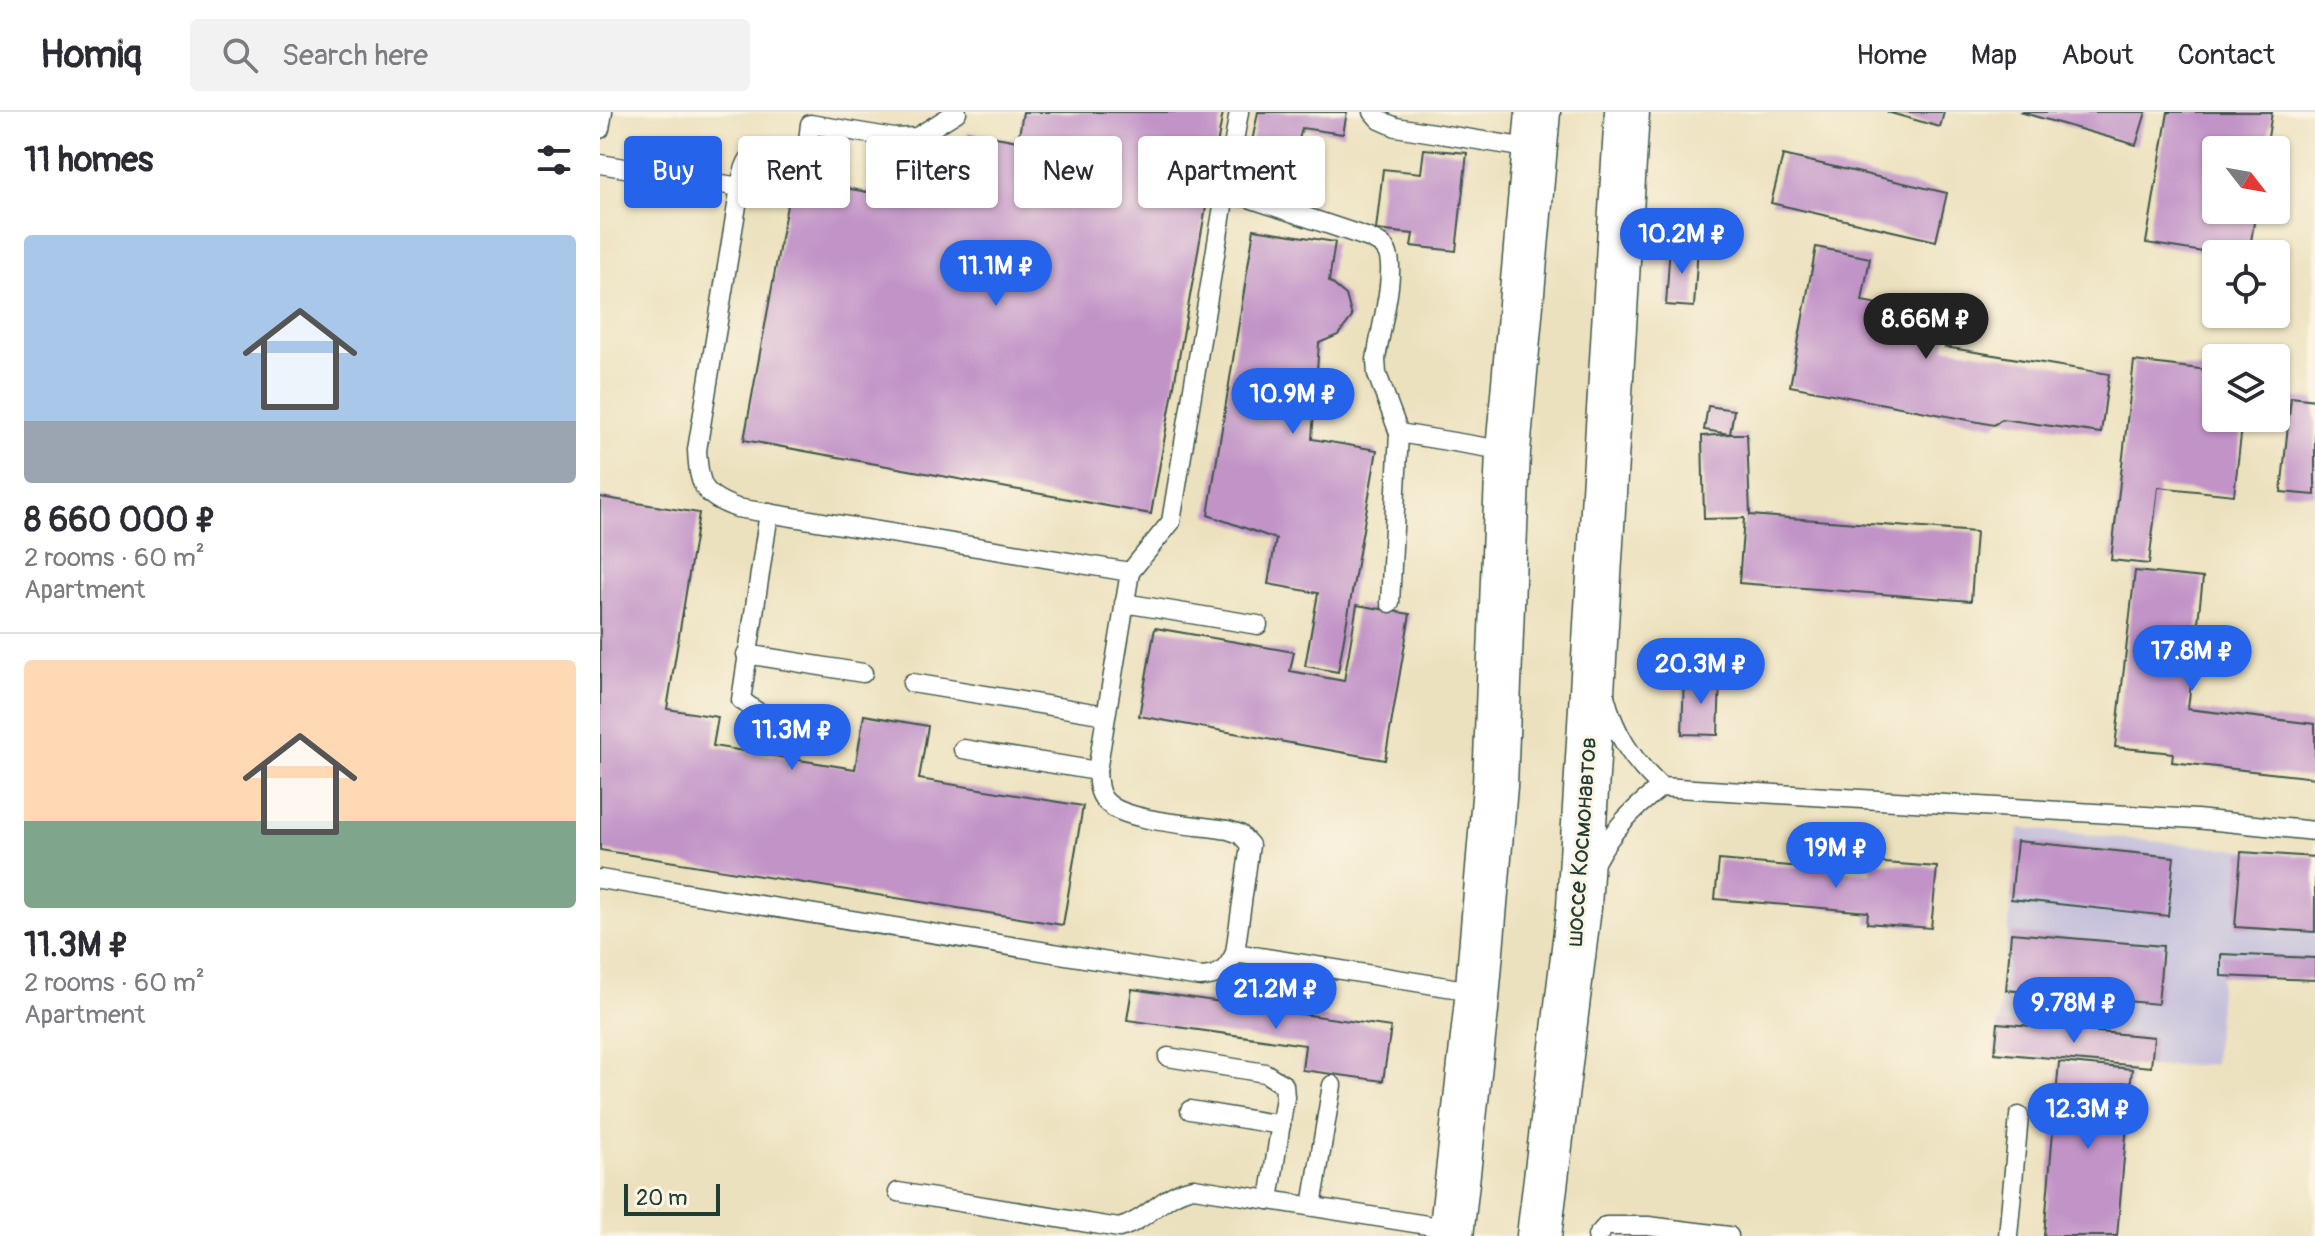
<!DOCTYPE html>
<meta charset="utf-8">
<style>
body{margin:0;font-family:Pangolin,sans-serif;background:#f2f2f3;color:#2b2b33;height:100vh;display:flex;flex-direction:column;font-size:30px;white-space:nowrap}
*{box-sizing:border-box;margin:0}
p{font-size:26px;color:#7c7c81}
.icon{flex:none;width:44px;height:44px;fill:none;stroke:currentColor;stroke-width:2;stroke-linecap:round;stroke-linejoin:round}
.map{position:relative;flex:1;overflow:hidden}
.sheet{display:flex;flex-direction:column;background:#fff;width:600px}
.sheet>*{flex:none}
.top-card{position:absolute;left:24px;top:24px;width:760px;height:72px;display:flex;gap:16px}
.needle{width:52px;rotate:121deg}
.buttons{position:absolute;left:1602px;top:24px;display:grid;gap:16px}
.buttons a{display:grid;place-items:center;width:88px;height:88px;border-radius:8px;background:#fff;box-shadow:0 2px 6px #0004;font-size:40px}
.scale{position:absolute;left:24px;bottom:20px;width:96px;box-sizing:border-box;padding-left:8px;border:4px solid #1f3d34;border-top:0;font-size:22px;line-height:28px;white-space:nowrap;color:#1f3d34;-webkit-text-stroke:6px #fcf5e5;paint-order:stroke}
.price{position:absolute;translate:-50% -68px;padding:0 18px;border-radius:28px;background:#2563eb;color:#fff;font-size:26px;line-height:52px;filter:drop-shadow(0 2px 4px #0008)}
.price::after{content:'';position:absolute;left:50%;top:48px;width:24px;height:18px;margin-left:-12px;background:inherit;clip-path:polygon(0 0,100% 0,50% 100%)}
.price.selected{background:#222;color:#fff}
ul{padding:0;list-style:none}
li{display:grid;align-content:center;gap:16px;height:424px;padding:0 24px}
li+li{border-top:2px solid #e1e1e2}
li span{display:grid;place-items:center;height:248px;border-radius:8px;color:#555}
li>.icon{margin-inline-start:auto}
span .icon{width:144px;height:144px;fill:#fffc;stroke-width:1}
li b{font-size:34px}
h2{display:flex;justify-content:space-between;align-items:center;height:96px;padding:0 24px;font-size:34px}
.tag{padding:0 28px;border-radius:8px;background:#fff;box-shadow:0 2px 6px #0004;font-size:28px;line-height:72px}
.tag.selected{background:#2563eb;color:#fff}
header{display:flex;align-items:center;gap:48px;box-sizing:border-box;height:112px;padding:0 40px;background:#fff;border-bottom:2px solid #e1e1e2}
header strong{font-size:38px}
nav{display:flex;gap:44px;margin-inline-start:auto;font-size:28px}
.search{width:560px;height:72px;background:#f2f2f3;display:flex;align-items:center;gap:20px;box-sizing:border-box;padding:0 28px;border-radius:8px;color:#7c7c81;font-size:30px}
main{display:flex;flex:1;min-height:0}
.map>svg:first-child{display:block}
</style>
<header>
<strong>Homiq</strong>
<div class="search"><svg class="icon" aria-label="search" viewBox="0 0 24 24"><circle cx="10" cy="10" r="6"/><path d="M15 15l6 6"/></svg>Search here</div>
<nav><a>Home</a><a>Map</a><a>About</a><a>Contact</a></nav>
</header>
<main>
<section class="sheet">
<h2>11 homes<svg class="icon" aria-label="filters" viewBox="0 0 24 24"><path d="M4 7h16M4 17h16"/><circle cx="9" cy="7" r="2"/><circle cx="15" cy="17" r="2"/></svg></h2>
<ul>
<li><span style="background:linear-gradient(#a9c7e8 75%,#9aa5b1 0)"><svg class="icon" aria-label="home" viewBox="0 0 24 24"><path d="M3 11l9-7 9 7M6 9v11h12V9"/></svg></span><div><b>8 660 000 ₽</b><p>2 rooms · 60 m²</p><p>Apartment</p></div></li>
<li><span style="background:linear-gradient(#ffd9b3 65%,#7fa58c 0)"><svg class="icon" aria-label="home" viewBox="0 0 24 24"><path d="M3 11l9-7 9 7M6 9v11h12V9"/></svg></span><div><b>11.3M ₽</b><p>2 rooms · 60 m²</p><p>Apartment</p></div></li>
</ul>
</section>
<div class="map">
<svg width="1715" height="1124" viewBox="0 0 1715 1124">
<rect width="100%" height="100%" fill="#fcf5e5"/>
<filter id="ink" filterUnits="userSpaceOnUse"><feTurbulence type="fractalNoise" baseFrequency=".0125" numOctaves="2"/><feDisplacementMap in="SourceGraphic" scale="16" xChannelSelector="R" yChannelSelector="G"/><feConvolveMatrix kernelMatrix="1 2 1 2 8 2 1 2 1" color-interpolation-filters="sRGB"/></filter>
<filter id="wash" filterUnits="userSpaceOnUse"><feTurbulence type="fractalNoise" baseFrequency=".006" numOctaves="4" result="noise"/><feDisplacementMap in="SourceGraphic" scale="32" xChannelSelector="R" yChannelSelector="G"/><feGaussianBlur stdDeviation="1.8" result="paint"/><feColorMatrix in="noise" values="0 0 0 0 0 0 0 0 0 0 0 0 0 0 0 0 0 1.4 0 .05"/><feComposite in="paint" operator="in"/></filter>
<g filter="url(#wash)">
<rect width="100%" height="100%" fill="#ece1be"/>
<polygon fill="#c5c0db" points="1419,716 1715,745 1715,868 1621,864 1614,952 1551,955 1395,941"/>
<g id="blocks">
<g fill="#c193c7">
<polygon points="423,0 623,0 551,402 144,328 192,66 278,82 285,44 361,58 368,20 418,29"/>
<polygon points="658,0 747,0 743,22 702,16 691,57 647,54"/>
<polygon points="1287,0 1344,0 1340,15"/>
<polygon points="1420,0 1546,0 1536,33"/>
<polygon points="1568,0 1672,0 1666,38 1616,38 1616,98 1656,98 1649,142 1616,142 1546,131"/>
<polygon points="824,37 867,41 856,139 811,134 813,122 776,118 783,57 821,61"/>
<polygon points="1183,43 1347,81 1336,129 1171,91"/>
<polygon points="654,117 735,130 729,169 746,183 752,205 738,223 719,231 712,327 777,338 738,560 705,554 718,481 668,472 676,427 608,403"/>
<polygon points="1070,132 1098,134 1094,195 1066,193"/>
<polygon points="1216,135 1270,146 1262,189 1350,206 1345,235 1509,262 1501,321 1402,307 1394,313 1190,274"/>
<polygon points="1534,249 1616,259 1616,306 1643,306 1634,383 1558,375 1549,452 1511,448"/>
<polygon points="1691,285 1715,288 1715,383 1681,380"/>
<polygon points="1108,294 1134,298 1130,322 1104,318"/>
<polygon points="1130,322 1147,322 1150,403 1376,420 1371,489 1139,471 1144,406 1104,407 1102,324"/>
<polygon points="0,385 99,401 67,597 118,605 113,634 255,657 264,603 328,614 319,667 483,694 463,813 0,738"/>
<polygon points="1535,459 1603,466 1588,597 1715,612 1715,666 1572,650 1573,641 1515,635"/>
<polygon points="757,493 810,502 785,648 539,604 555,516 694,540 690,559 744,569"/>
<polygon points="1084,566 1120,567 1118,623 1082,622"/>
<polygon points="1417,729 1574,745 1568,804 1411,787"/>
<polygon points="1641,740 1715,745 1715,820 1635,815"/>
<polygon points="1119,748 1271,761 1272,750 1337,755 1331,816 1267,811 1268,800 1115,787"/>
<polygon points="1411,821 1563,834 1558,892 1406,878"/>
<polygon points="1621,842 1715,846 1715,868 1621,864"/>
<polygon points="532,877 791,915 783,969 702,958 705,933 527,908"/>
<polygon points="1398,911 1554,925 1551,955 1395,941"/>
<polygon points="1459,950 1532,957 1517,1124 1444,1124"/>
</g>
</g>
</g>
<g filter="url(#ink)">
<use href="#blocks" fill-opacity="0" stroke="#3e5649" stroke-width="2"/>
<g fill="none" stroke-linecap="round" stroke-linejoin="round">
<defs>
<g id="lane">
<path d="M639,0L625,82L649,86L769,126C777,130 785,133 788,142C796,164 779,222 776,248L777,262L799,321L908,339"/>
<polyline points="773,0 780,8 796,15 934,37"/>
<polyline points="0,17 3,0"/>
<path d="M0,52L140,75L97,338C99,374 102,383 137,396L530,460L497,659C498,673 498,684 510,693C531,710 599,713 628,718L640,722L650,733L635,841"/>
<path d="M140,75C148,27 160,44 196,42L208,29L210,12L294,26L317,25L357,0"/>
<polyline points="169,401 141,588 159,601 238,614"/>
<polyline points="530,460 571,410 625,82"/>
<polyline points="524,491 658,513"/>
<polyline points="790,491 799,321"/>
<polyline points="146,542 263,561"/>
<polyline points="312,571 506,603"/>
<path d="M1005,584C1015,622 1032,648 1061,675L1596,707L1715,719"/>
<polyline points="363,637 497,659"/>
<path d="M995,750C1012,718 1033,697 1061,675"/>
<path d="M0,767L600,865C620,864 626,859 635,841L878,880"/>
<polyline points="568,945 665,961 684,973 685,985 669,1088"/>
<polyline points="590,998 681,1013"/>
<path d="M298,1080L519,1116C547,1109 565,1080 594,1076L852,1117"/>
<polyline points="712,1094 732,973"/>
<polyline points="997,1124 1006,1114 1048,1114 1129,1124"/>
<polyline points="1408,1124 1419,1004"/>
</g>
<g id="primary">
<polyline points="851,1124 876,898 895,674 908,339 938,0"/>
<polyline points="939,1124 979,795 1027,0"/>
</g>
</defs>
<use href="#lane" stroke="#3e5649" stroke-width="21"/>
<use href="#primary" stroke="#3e5649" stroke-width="47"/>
<use href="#lane" stroke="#fff" stroke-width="18"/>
<use href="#primary" stroke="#fff" stroke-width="44"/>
</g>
</g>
<g text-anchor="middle" stroke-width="6" stroke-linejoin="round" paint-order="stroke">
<g font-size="24" fill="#1f3d34" stroke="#fcf5e5">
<text transform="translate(981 730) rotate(-86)" y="8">шоссе Космонавтов</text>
</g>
</g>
</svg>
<div class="buttons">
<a><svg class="needle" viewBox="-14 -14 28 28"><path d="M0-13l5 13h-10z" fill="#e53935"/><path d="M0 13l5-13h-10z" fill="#7c7c81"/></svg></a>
<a><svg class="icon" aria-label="locate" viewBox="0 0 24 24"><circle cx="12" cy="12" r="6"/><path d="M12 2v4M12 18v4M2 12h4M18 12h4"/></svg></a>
<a><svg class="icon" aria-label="layers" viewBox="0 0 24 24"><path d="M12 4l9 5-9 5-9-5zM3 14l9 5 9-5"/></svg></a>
</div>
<div class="scale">20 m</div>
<b class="price" style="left:1082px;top:164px">10.2M ₽</b>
<b class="price" style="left:396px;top:196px">11.1M ₽</b>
<b class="price selected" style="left:1326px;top:249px">8.66M ₽</b>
<b class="price" style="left:693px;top:324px">10.9M ₽</b>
<b class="price" style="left:1592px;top:581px">17.8M ₽</b>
<b class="price" style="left:1101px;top:594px">20.3M ₽</b>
<b class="price" style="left:192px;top:660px">11.3M ₽</b>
<b class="price" style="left:1236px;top:778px">19M ₽</b>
<b class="price" style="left:676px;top:919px">21.2M ₽</b>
<b class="price" style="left:1474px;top:933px">9.78M ₽</b>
<b class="price" style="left:1488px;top:1039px">12.3M ₽</b>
<div class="top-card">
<a class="tag selected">Buy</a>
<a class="tag">Rent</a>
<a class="tag">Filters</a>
<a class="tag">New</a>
<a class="tag">Apartment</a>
</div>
</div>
</main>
